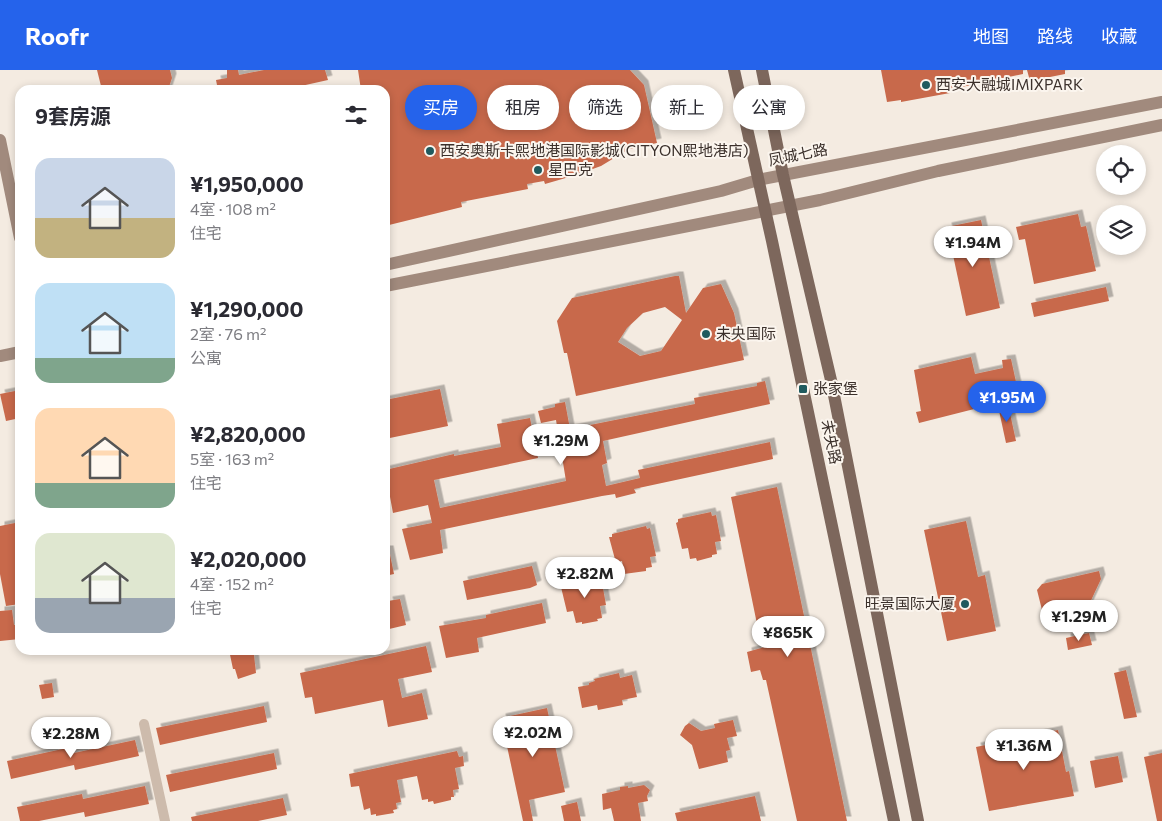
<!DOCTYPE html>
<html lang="zh">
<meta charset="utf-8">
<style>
body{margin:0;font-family:Commissioner,"Noto Sans SC",sans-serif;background:#f2f2f3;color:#2b2b33;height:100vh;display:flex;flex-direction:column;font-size:19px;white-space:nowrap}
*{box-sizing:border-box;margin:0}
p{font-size:16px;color:#7c7c81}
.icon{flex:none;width:28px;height:28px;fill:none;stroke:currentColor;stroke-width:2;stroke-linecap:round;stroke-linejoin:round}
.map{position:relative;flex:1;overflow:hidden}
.drawer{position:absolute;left:15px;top:15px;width:375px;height:570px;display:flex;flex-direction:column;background:#fff;border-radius:15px;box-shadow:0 2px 8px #0003}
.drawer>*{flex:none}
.hud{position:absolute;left:405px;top:15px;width:475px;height:45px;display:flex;gap:10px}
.fabs{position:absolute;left:1096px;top:75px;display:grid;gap:10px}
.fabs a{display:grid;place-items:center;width:50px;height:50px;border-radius:50%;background:#fff;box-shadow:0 2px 8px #0003;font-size:25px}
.price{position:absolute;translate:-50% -42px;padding:0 11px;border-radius:18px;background:#fff;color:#222;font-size:16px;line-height:32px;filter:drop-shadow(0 1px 2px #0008)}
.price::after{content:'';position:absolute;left:50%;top:30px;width:15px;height:11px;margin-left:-8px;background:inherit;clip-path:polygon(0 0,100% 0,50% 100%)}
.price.on{background:#2563eb;color:#fff}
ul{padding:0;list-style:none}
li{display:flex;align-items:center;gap:15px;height:125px;padding:0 20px}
li span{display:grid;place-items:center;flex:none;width:140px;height:100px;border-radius:15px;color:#555}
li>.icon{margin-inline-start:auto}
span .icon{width:60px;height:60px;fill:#fffc;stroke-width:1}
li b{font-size:21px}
h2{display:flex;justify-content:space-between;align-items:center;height:60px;padding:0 20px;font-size:21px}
.pill{padding:0 18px;border-radius:22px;background:#fff;box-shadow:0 2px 8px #0003;font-size:18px;line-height:45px}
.pill.on{background:#2563eb;color:#fff}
header{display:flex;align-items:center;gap:30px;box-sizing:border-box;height:70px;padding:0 25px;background:#2563eb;color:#fff}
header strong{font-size:24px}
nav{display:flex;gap:28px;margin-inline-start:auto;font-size:18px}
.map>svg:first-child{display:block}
</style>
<header>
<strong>Roofr</strong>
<nav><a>地图</a><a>路线</a><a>收藏</a></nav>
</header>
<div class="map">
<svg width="1162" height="751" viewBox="0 0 1162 751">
<defs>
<filter id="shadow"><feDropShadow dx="4.5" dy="-4.5" stdDeviation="0" flood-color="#0004"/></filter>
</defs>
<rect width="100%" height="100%" fill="#f4ebe1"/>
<g fill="#c8694b" fill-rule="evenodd" filter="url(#shadow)">
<polygon points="97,0 170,0 172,8 168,20 102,20"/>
<polygon points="227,0 238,0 239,5 264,0 325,0 328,10 283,20 218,20 216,10 227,8"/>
<polygon points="358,0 630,0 644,15 657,73 629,79 601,96 576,105 545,114 544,111 527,114 528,119 461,132 462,137 385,156 385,20 361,20"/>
<polygon points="881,0 1023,0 1023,4 952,19 949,20 950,23 901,32 901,30 887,32"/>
<polygon points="1027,0 1065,0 1065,4 1030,11"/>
<polygon points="1078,144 1081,157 1086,156 1096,201 1034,214 1025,169 1019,170 1016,157"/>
<polygon points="981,150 1000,238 966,246 947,157"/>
<path d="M675,206H679L686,243L703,218L721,214L734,243L744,290L576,326L567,283H564L557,251L572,228ZM665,237L682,250L661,281L640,286L618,272L627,258L643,243Z"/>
<polygon points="1106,217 1109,231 1034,247 1031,233"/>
<polygon points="971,287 975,304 1003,298 1002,290 1011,289 1020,330 1011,332 1008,317 987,322 990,335 919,353 916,342 921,341 914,300"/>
<polygon points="765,311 770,334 603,371 607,393 602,395 606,416 640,408 638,400 770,372 773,389 634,419 636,423 616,428 615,424 602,426 440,460 443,483 410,490 402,459 432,453 428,435 393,443 385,400 454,384 454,386 501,377 497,354 530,348 538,388 434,410 440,438 566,411 556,350 541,353 538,341 555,337 555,334 565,332 570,359 695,334 694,328 757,316 757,313"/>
<polygon points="440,319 448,356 385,369 385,330"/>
<polygon points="20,320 20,348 6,351 0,324"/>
<polygon points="1008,334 1016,371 1006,373 998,336"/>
<polygon points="777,417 847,751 797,751 766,610 763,610 760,600 751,602 747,582 765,577 760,553 757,554 731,427"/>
<polygon points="711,442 712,446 716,445 721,471 715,472 717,484 712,485 712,487 697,491 696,488 690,489 688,478 682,479 676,453 678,452 678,449"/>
<polygon points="966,451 978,507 985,505 996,561 947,571 924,460"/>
<polygon points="20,452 20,534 6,536 0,504 0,456"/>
<polygon points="646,456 647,459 650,458 656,486 650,487 652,497 646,498 646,501 624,504 622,491 616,493 609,467 612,467 612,464"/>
<polygon points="385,480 389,480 394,504 385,506"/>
<polygon points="532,496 537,515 530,518 467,530 463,511"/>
<polygon points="1099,501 1101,509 1087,539 1044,548 1037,520 1042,514"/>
<polygon points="597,506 598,508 601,507 606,535 600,536 602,548 597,549 598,551 582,554 582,552 576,553 573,541 567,542 561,517 563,516 563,513"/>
<polygon points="400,529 406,555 385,560 385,536 389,535 388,531"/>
<polygon points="542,533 546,553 477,568 479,582 446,588 439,556 486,548 486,545"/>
<polygon points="12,540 14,555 20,554 20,569 0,571 0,541"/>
<polygon points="1089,563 1092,575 1068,580 1066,568"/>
<polygon points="426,576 432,602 398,609 402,628 422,623 428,649 388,657 383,630 315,644 312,627 305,628 300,603"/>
<polygon points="229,580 251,580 252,585 254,585 256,603 238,609 235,599 233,599"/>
<polygon points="1126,600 1137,647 1124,649 1114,603"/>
<polygon points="619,603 620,608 632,605 637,627 622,630 623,635 598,640 597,635 582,638 578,617 589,615 589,613 595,611 594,609"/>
<polygon points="52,613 54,627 42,629 39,615"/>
<polygon points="264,636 267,652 160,675 156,658"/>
<polygon points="547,638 565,722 529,730 533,751 523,751 501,648"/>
<polygon points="733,650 737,666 727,668 730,680 726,681 728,692 699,699 692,675 680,665 685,656 689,653 701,661 715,658 714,654"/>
<polygon points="1058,660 1066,702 1069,701 1074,726 989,741 976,677"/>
<polygon points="135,670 139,686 75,700 74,695 11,709 7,691 72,677 74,683"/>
<polygon points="457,681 459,687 463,686 464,696 455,698 459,719 453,720 454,727 451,727 451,730 434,734 433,731 428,732 428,729 422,730 417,706 397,710 401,732 396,733 397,739 393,740 394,743 376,746 376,744 371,745 370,738 364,740 359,716 351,717 349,704"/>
<polygon points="274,683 277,699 170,722 166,705"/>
<polygon points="1162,683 1162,751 1157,751 1144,687"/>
<polygon points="1118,686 1123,712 1095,718 1090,691"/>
<polygon points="644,715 650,720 647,726 648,731 638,733 641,751 614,751 611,738 603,740 602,724 620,720 620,717 628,716 628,718"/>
<polygon points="145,716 149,734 85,747 84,742 39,751 20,751 17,737 82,724 83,729"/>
<polygon points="755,726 761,751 677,751 675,743"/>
<polygon points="283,728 287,745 258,751 192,751 191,747"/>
<polygon points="577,732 581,751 564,751 561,736"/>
</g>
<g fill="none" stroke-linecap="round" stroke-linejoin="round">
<polyline stroke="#cdbbac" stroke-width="10" points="144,654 165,751"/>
<g stroke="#a18a7d" stroke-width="12">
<polyline points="0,70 20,168"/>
<polyline points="385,195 721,121 758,110 1162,32"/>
<polyline points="385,216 820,130 938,101 1162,55"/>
<polyline points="0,286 20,282"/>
</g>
<g stroke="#7d675c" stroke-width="12">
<polyline points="734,0 772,171 894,751"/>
<polyline points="762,0 783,105 831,310 918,751"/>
</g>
</g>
<g fill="#1f5a5e" stroke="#fbf5ee" stroke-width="2">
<circle cx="926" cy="15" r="5"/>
<circle cx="430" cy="81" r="5"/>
<circle cx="538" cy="100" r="5"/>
<circle cx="706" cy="264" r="5"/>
<rect x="798" y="314" width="10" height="10" rx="2.5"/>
<circle cx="965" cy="534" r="5"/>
</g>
<g text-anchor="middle" stroke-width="4" stroke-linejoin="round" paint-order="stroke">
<g font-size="15" fill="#3b302b" stroke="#fbf5ee" text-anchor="start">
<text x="936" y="20">西安大融城IMIXPARK</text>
<text x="440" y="86">西安奥斯卡熙地港国际影城(CITYON熙地港店)</text>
<text x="548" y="105">星巴克</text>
<text x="716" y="269">未央国际</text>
<text x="813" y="324">张家堡</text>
<text x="955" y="539" text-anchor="end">旺景国际大厦</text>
</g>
<g font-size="15" fill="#3b302b" stroke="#fbf5ee">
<text transform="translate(798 85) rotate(-11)" y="5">凤城七路</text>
<text transform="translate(831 372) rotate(78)" y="5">未央路</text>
</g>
</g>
</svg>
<div class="fabs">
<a><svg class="icon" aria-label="locate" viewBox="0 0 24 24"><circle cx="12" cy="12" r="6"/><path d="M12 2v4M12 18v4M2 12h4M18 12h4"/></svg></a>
<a><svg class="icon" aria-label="layers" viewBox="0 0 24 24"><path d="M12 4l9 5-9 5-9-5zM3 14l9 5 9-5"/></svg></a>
</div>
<b class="price" style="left:973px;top:198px">¥1.94M</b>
<b class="price on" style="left:1007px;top:353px">¥1.95M</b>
<b class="price" style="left:561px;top:396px">¥1.29M</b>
<b class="price" style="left:585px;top:529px">¥2.82M</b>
<b class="price" style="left:1079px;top:572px">¥1.29M</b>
<b class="price" style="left:788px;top:588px">¥865K</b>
<b class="price" style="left:533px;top:688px">¥2.02M</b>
<b class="price" style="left:71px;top:689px">¥2.28M</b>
<b class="price" style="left:1024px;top:701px">¥1.36M</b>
<div class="hud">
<a class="pill on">买房</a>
<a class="pill">租房</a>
<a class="pill">筛选</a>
<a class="pill">新上</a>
<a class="pill">公寓</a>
</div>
<section class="drawer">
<h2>9套房源<svg class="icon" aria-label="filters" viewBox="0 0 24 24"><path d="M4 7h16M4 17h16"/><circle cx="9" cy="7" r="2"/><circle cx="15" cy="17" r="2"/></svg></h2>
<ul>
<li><span style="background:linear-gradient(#c9d6e8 60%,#c2b280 0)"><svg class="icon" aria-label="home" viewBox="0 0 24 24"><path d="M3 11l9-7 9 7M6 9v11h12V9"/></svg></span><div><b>¥1,950,000</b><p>4室 · 108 m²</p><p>住宅</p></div></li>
<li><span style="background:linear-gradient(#bfe0f5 75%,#7fa58c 0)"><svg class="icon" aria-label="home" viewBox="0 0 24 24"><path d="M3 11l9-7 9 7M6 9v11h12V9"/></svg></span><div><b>¥1,290,000</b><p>2室 · 76 m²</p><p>公寓</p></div></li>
<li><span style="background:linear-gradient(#ffd9b3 75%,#7fa58c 0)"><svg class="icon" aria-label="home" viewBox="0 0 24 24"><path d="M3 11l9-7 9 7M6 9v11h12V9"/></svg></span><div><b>¥2,820,000</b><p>5室 · 163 m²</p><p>住宅</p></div></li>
<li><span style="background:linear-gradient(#dfe7d0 65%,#9aa5b1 0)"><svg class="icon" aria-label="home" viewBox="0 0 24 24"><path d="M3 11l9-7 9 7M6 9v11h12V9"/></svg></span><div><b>¥2,020,000</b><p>4室 · 152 m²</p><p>住宅</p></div></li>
</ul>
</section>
</div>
